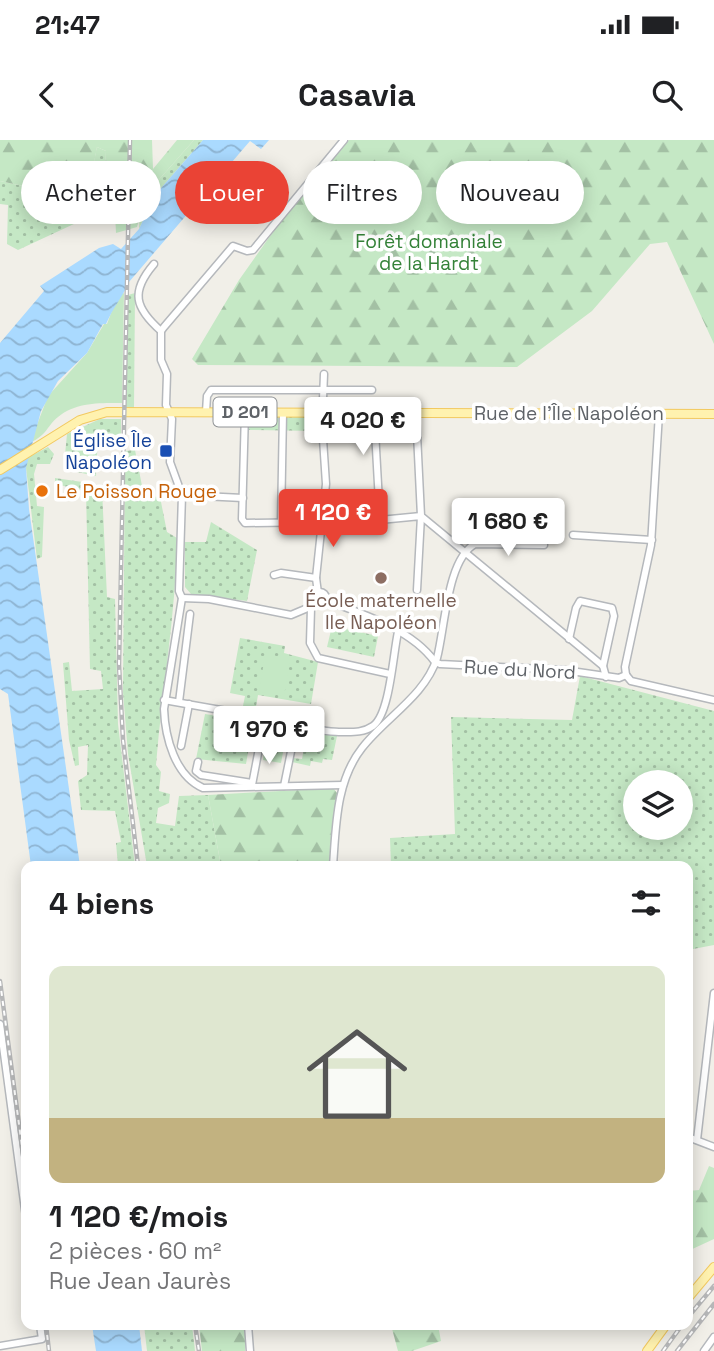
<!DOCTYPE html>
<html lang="fr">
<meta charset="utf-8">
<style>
body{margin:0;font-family:"Space Grotesk",sans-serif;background:#f6f6f6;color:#202124;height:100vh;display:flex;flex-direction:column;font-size:26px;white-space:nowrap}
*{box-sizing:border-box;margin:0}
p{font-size:23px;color:#757577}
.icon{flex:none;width:38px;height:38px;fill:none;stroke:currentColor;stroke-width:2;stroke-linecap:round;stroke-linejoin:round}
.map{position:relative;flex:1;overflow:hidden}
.details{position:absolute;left:21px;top:721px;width:672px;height:469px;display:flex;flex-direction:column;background:#fff;border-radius:14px;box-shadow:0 4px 18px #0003}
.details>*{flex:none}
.guide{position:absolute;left:21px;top:21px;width:672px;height:63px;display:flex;gap:14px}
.buttons{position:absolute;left:623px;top:630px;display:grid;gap:14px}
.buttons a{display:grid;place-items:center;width:70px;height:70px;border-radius:50%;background:#fff;box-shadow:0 4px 18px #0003;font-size:35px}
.price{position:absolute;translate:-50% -60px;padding:0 16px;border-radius:7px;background:#fff;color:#222;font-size:23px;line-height:46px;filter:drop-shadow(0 2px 4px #0008)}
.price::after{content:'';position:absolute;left:50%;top:42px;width:21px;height:16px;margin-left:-10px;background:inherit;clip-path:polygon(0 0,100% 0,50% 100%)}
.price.on{background:#ea4335;color:#fff}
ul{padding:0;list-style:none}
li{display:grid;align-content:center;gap:14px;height:371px;padding:0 28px}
li span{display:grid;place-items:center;height:217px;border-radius:14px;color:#555}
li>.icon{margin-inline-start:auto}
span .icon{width:126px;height:126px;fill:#fffc;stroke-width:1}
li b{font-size:30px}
h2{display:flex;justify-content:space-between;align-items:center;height:84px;padding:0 28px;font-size:30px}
.pill{padding:0 24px;border-radius:32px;background:#fff;box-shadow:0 4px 18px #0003;font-size:24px;line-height:63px}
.pill.on{background:#ea4335;color:#fff}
.status{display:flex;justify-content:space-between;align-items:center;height:49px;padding:0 35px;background:#fff;direction:ltr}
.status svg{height:19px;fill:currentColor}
header{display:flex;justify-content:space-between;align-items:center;height:91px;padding:0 28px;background:#fff;font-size:32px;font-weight:700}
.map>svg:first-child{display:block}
</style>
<div class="status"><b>21:47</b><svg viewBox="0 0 49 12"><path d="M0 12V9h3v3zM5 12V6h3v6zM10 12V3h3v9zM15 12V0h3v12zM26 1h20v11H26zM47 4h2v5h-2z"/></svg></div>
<header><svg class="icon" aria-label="back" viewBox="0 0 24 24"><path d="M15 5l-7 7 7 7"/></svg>Casavia<svg class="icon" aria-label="search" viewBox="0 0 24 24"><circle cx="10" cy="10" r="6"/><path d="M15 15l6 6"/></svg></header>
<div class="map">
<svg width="714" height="1211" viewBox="0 0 714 1211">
<defs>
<pattern id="grass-dots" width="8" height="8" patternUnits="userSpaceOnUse" patternTransform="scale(1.75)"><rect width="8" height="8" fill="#c5e8c5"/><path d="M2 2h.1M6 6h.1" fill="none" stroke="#a3c0a4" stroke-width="1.8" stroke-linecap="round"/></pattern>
<pattern id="forest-firs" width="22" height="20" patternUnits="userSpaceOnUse" patternTransform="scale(1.75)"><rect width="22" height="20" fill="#c5e8c5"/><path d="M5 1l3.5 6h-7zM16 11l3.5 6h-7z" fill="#a3c0a4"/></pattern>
<pattern id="water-waves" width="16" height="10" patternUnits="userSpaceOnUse" patternTransform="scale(1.75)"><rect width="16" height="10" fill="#aadaff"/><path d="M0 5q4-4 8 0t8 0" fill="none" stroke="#8eb4d2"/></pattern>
</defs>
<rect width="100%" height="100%" fill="#f1efe8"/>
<g fill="url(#grass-dots)" fill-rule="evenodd">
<polygon points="194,0 203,0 155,55 139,89 141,50 155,44"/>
<polygon points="97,7 106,11 104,70 18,110 7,104 8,65 0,64 0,41 86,60"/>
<polygon points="135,153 134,268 126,267 128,155"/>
<polygon points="249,276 318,277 317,291 249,290"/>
<polygon points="100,279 121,279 121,295 98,295 96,336 77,332 65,315 67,294"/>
<polygon points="48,307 54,314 50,324 37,324 34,334 37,366 44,367 42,417 37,419 26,328 27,318"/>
<path d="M135,310L144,356L160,357L167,392L177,398C176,474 162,549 156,625L161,632L159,651L170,654L169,663L158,668L156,683L175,686L179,656L208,655L221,726H147L128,614L123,552L125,311Z"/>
<polygon points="55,338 89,343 102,349 107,457 115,459 118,584 135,726 118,726 116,703 121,702 115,671 81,670 78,641 87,635 88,605 78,607 79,625 75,626 69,600 63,523 69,522 72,551 103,549 101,531 90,529 86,351 55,344"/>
<polygon points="211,382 257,410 247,461 191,454 185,447 185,402 206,402"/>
<polygon points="332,486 378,496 374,517 327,507"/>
<polygon points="240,498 285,506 284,513 318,522 311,564 258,555 246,624 196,619 205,574 230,578 232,569 242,571 245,556 230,553"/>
<path d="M580,536L714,571V805L688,810V726H391L390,698L455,694L451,577L572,580ZM635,642H681V688H635Z"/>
<polygon points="274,583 288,586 281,623 263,620 265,606 270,606"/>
<polygon points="307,591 337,596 332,620 323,619 322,623 311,621 310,626 292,622 293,618 302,619"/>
<polygon points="144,1185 192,1185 195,1211 147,1211"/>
</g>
<g fill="url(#forest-firs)">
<polygon points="0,0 152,0 153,29 177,0 194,0 155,44 141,50 142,70 137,87 116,93 115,73 104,70 106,11 97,7 87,60 0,41"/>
<polygon points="349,0 714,0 714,204 667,102 650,104 592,171 517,227 198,225 192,219 239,140 280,82"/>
<polygon points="333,648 337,653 330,726 221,726 208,655"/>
<polygon points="709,1026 714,1028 714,1099 688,1111 688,1051 699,1050"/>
<polygon points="199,1185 246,1185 245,1211 202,1211"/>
<polygon points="391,1185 438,1185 441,1201 412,1211 398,1211"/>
</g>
<g fill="#c5e8c5">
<path d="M124,153L122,263C100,263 76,262 58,277C46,287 48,294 30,303L48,256L87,213L104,184H107L117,157Z"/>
<polygon points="265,515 290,520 284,556 259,552"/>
</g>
<g fill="url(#water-waves)">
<path d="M203,0H269L261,9L250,1L129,142C122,158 114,166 106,184H103L87,213L58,241L41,271L26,328L29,369L80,726H31L8,554L0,549V203L44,151L40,146L99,108L113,104L121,109L139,89L155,55Z"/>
<polygon points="92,1185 139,1185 142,1211 96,1211"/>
</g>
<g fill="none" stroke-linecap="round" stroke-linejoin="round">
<defs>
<g id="minor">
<path d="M154,124C130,152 135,168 161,191"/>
<polyline points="206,272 207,256 211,250 372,250"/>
<polyline points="245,272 242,379 245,383 322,382 372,387 380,380 421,376 417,450"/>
<polyline points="374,273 380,380"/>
<polyline points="416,273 421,376 603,526 606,537"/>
<polyline points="182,355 243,358"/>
<polyline points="281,382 283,273"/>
<polyline points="573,395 652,400"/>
<polyline points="274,435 281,433 316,438"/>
<circle cx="320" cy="458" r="6"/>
<polyline points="318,453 316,438 326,344 322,284 324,234"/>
<polyline points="182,458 209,459 291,475 317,464"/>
<path d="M325,460C363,474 411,489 435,522L440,524L564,530L619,538L626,535"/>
<polyline points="311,468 310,503 318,518 390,534"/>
<polyline points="569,499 576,468 580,461 612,468 614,476 603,526"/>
<polyline points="626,535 625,527 651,405 659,273"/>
<polyline points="626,535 631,541 714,560"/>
<polyline points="164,560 232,572"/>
<polyline points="179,562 190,474"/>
<polyline points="181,606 189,564"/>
<polyline points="198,622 196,631 201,635 252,643"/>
<polyline points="252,645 260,603"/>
<path d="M343,645L203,648C175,636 165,597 164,569L182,458L179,451L182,355L170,322L172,279L166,265L167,234L161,220V191L164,187L233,106L247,111L253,110L344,0"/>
<path d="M284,646L297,582L306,581C318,592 325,591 341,592C352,592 363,593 373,586C390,574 393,514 398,492"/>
<path d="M333,726C336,686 336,641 362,608C385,578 425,556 437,518C445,488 447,419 475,404L544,405"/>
<polyline points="0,884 26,1077"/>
<polyline points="688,997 714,1007"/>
<polyline points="697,1000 714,853"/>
<polyline points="248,1185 250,1211"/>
<polyline points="0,1206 42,1199 40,1185"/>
<polyline points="704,1211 714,1197"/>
</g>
<g id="major">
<polyline points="0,330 80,280 107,272 714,274"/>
<polyline points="688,1158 714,1127"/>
<polyline points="647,1211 666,1185"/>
</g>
</defs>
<use href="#minor" stroke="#b5b8bc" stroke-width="9"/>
<use href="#major" stroke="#f2c960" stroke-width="10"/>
<use href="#minor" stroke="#fff" stroke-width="6"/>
<use href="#major" stroke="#fff2af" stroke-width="8"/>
<defs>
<g id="rail">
<polyline points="130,0 119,525 123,600 138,726"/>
<polyline points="0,841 26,1037"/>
<polyline points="688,1177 714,1146"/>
<polyline points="46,1185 49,1211"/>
<polyline points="195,1185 199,1211"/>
<polyline points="663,1211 682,1185"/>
<polyline points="677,1211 714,1164"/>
</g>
</defs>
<use href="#rail" stroke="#b6b7b8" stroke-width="4.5"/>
<use href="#rail" stroke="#fff" stroke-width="2" stroke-dasharray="5" stroke-linecap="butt"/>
</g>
<rect fill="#1a4fb4" stroke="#fff" stroke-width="2.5" x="159" y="304" width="14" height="14" rx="3.5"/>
<circle fill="#e8710a" stroke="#fff" stroke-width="2.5" cx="42" cy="351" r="7"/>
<circle fill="#8d6e63" stroke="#fff" stroke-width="2.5" cx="381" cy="438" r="7"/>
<g text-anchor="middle" stroke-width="7" stroke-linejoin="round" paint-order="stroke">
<rect fill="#fff" stroke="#8f9295" stroke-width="2" x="213.5" y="257.5" width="63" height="29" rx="5"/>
<g font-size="18" font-weight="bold" fill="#5f6368">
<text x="245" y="278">D 201</text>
</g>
<g font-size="19" fill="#348238" stroke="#fff">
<text x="429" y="108">Forêt domaniale<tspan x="429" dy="22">de la Hardt</tspan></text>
</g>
<g font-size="19" fill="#5f6368" stroke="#fff">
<text x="569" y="280">Rue de l'Île Napoléon</text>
<text transform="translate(520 529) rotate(3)" y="7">Rue du Nord</text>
</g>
<g font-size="19" fill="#164399" stroke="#fff" text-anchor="end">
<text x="152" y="307">Église Île<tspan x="152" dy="22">Napoléon</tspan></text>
</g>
<g font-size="19" fill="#c56008" stroke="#fff" text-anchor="start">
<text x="56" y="358">Le Poisson Rouge</text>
</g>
<g font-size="19" fill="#785e54" stroke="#fff">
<text x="381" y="467">École maternelle<tspan x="381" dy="22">Ile Napoléon</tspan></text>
</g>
</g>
</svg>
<div class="buttons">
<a><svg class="icon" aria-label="layers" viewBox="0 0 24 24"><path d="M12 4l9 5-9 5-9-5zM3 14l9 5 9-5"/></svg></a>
</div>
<b class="price" style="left:363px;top:317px">4 020 €</b>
<b class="price on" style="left:333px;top:409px">1 120 €</b>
<b class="price" style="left:508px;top:418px">1 680 €</b>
<b class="price" style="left:269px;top:626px">1 970 €</b>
<div class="guide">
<a class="pill">Acheter</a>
<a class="pill on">Louer</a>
<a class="pill">Filtres</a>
<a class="pill">Nouveau</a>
</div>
<section class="details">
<h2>4 biens<svg class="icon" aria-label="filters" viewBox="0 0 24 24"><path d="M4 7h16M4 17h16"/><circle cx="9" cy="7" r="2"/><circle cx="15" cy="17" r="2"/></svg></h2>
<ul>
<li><span style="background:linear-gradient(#dfe7d0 70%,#c2b280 0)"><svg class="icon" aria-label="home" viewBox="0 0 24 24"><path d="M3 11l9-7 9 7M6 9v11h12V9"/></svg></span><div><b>1 120 €/mois</b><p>2 pièces · 60 m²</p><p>Rue Jean Jaurès</p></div></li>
</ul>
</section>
</div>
